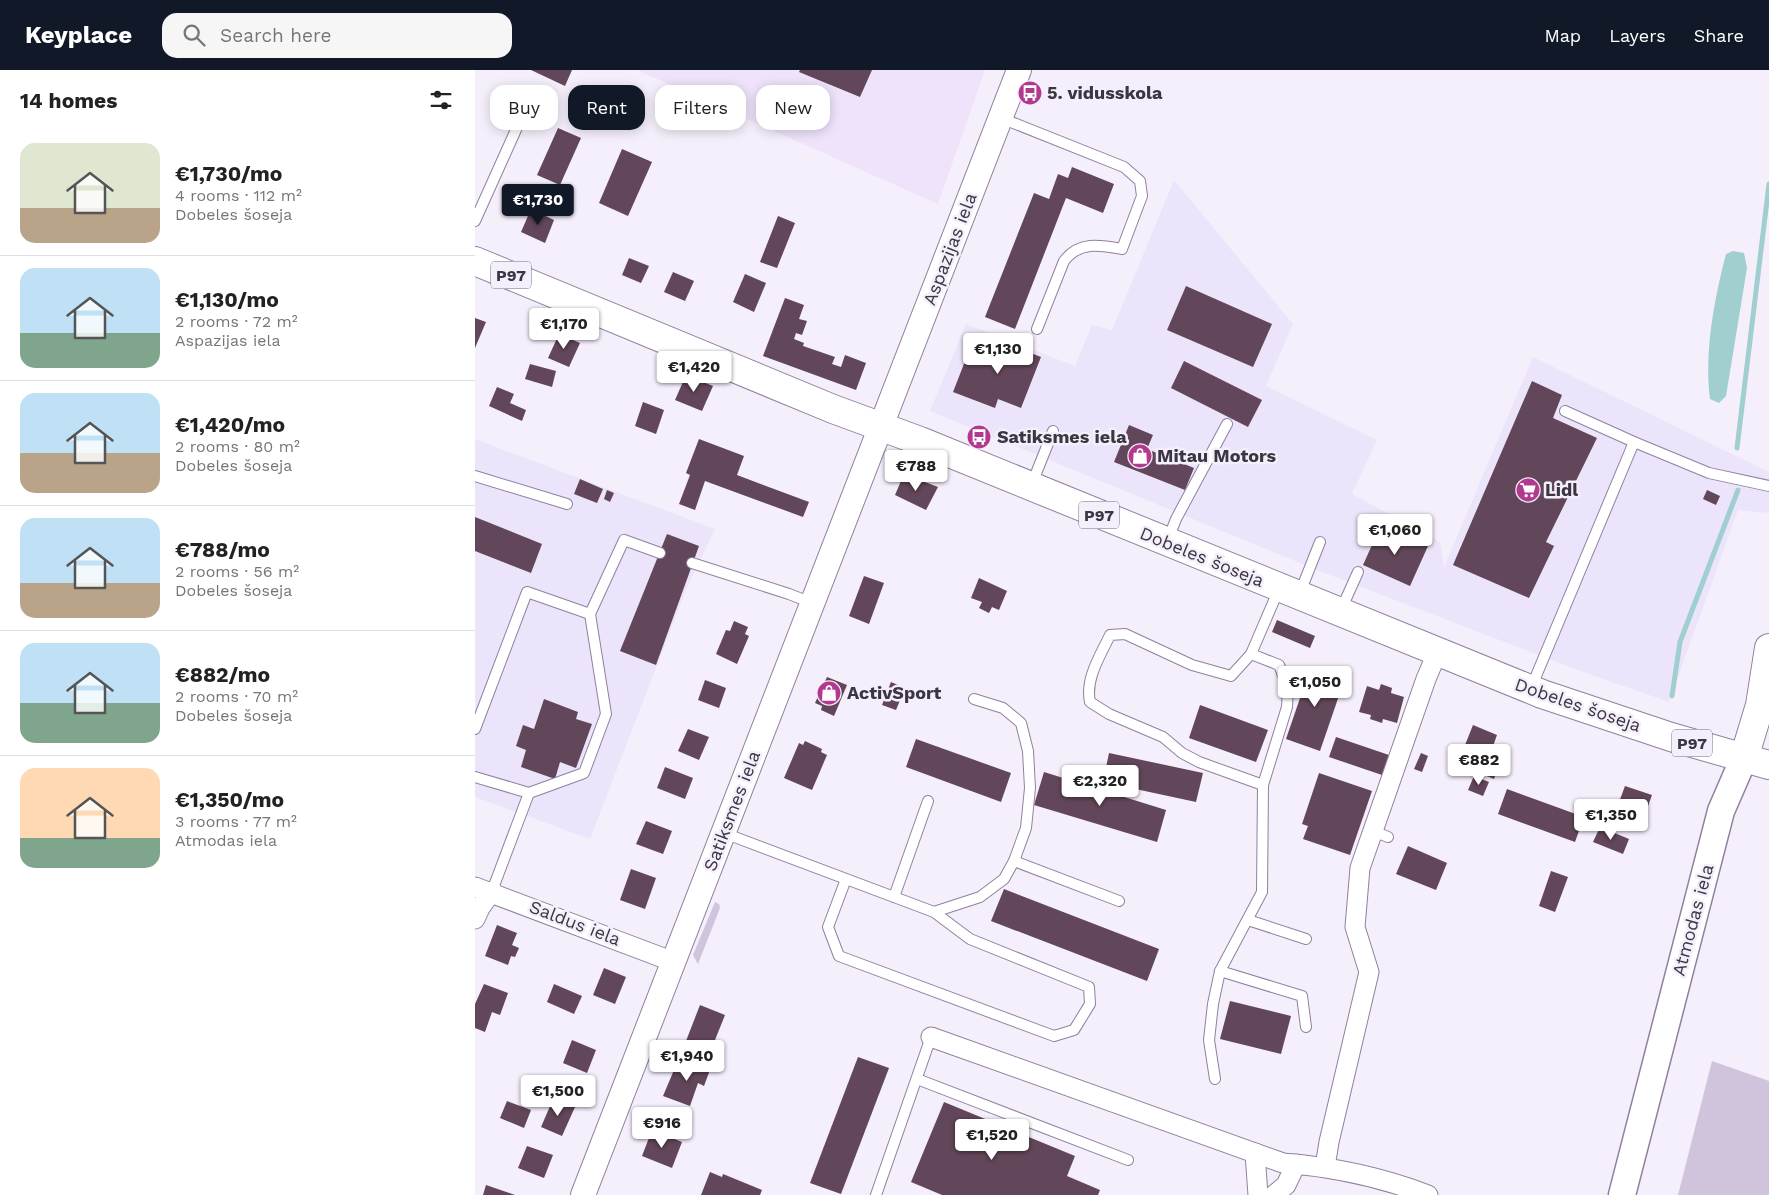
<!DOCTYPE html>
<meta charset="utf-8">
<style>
body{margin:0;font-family:"Work Sans",sans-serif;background:#f6f6f6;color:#222;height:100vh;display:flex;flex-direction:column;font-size:19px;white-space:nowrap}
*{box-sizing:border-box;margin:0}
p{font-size:16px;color:#767676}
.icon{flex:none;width:28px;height:28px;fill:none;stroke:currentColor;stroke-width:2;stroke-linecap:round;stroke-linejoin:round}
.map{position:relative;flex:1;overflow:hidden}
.side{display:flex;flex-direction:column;background:#fff;width:475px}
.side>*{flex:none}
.top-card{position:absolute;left:15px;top:15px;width:475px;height:45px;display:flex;gap:10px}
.price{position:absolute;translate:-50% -42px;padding:0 11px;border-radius:5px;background:#fff;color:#222;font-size:16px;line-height:32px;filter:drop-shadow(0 1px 2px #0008)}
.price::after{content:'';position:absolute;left:50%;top:30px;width:15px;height:11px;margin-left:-8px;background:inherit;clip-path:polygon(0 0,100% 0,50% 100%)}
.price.current{background:#111827;color:#fff}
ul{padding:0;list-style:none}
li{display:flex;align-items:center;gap:15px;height:125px;padding:0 20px}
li+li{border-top:1px solid #e0e0e0}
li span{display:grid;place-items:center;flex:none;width:140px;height:100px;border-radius:15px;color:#555}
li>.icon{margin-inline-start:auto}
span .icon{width:60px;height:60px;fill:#fffc;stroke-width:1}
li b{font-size:21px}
h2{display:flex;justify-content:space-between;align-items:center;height:60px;padding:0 20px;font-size:21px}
.pill{padding:0 18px;border-radius:15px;background:#fff;box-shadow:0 2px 12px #0003;font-size:18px;line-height:45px}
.pill.current{background:#111827;color:#fff}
header{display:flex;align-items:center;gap:30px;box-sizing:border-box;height:70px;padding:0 25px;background:#111827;color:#fff}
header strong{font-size:24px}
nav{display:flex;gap:28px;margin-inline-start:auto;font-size:18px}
.search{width:350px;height:45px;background:#f6f6f6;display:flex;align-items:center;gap:12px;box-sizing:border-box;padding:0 18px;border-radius:15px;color:#767676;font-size:19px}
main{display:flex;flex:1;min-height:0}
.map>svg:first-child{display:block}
</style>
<header>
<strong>Keyplace</strong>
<div class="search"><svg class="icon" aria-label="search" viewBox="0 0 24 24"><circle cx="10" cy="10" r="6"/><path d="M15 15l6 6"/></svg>Search here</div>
<nav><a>Map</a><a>Layers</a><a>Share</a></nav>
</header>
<main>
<section class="side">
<h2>14 homes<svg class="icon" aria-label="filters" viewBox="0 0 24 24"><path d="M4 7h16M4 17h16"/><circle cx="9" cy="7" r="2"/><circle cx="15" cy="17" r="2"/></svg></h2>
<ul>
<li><span style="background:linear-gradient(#dfe7d0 65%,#b9a48a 0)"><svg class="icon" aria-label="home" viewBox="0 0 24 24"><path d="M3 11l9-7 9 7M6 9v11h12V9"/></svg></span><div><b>€1,730/mo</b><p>4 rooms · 112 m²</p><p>Dobeles šoseja</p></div></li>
<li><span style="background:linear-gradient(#bfe0f5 65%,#7fa58c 0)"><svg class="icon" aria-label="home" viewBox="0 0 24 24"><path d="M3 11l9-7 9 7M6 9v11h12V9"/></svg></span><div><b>€1,130/mo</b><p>2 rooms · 72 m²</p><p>Aspazijas iela</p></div></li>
<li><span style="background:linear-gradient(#bfe0f5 60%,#b9a48a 0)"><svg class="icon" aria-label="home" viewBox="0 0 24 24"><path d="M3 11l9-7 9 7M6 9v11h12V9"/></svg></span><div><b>€1,420/mo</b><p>2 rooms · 80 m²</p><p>Dobeles šoseja</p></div></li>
<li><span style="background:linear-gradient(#bfe0f5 65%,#b9a48a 0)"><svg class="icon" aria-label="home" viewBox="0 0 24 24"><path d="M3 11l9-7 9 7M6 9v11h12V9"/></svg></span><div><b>€788/mo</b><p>2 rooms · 56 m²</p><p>Dobeles šoseja</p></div></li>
<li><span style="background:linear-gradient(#bfe0f5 60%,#7fa58c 0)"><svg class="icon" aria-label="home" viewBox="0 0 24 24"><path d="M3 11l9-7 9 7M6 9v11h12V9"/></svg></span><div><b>€882/mo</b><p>2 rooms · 70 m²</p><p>Dobeles šoseja</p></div></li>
<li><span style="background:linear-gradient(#ffd9b3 70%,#7fa58c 0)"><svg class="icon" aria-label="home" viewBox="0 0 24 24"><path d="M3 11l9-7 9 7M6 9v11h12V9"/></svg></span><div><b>€1,350/mo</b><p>3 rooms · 77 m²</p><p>Atmodas iela</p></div></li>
</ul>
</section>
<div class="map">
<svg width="1294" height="1125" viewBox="0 0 1294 1125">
<rect width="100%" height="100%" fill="#f5effc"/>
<g fill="#ece4fa">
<polygon points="699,110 818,254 791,316 902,370 877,424 965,472 969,497 1058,287 1294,402 1294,443 1263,440 1194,632 1108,602 842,500 455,341 491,254 600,296 617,255 637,260"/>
<polygon points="0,369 240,459 211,520 115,769 0,727"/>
</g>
<polygon fill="#eee3fa" points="162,0 510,0 463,134"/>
<g fill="#cfc4dc">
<polygon points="240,832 244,834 245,838 223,894 218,885"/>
<polygon points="1237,991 1294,1011 1294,1125 1203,1125"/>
</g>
<path fill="#a1cecf" d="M1258,181L1269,183L1272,198L1251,326L1244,333L1235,329C1229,282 1239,230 1251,184Z"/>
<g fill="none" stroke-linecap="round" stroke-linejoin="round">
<g stroke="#a1cecf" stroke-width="5">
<polyline points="1262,378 1294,114"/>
<polyline points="1197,626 1205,572 1263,420"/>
</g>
</g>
<g fill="#624659">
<polygon points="56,0 97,0 90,16"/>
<polygon points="325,0 397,0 385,27 324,2"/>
<polygon points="83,58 106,68 85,115 62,105"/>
<polygon points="147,79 177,92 153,146 124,133"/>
<polygon points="597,97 639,114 628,143 591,128 540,259 510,247 559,123 574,129 583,104 593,108"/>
<polygon points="56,139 79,150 70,173 46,162"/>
<polygon points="303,146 320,153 302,198 285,192"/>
<polygon points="154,188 174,196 166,213 147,205"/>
<polygon points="198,202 219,211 210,231 189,222"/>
<polygon points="270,204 291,213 279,242 258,232"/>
<polygon points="711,216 797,254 778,297 692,260"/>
<polygon points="310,228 329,235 324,249 332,251 327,265 321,263 319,269 329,273 328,276 360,287 357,294 366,297 370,285 391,293 381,320 288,286"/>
<polygon points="0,248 11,252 0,278"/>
<polygon points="84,264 105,273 94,297 73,288"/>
<polygon points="517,268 566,287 546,338 523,329 520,338 478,322 494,281 510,287"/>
<polygon points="709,291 787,330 773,357 696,318"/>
<polygon points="55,294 81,301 77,317 50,309"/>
<polygon points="211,305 238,316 227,341 200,330"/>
<polygon points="1057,311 1087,325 1078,348 1122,368 1071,472 1079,476 1054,528 978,495"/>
<polygon points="22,317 39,324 35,333 51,340 47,351 14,336"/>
<polygon points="168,332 189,340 181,364 160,356"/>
<polygon points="654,355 678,365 672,379 719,398 710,420 639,392"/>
<polygon points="224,369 269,386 262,405 334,432 328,447 230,411 220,440 204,434 215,405 211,403"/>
<polygon points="429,404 463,417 451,440 420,425"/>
<polygon points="105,409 128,419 122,433 99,424"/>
<polygon points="132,420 139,423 135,432 129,429"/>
<polygon points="1232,420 1245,426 1241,435 1228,429"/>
<polygon points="0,447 67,474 56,503 0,481"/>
<polygon points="906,455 953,476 935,516 888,495"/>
<polygon points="192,464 224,476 181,595 145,581"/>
<polygon points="389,506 409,513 394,554 374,546"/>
<polygon points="504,508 532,521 524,540 517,537 514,543 504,538 507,532 496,528"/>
<polygon points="802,550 840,566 835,578 797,562"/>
<polygon points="259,551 273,557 270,564 274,566 262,594 241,584 251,560 255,561"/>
<polygon points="836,596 870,608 845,681 811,669"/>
<polygon points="352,607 372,615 359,646 346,640 347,636 340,633"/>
<polygon points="230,610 251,618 244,638 223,630"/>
<polygon points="416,612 430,618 421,640 407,635"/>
<polygon points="906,614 917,618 916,623 929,627 922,653 908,649 907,653 895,649 896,645 884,642 892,616 904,620"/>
<polygon points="69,629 103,642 101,649 117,654 101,698 85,692 80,709 46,697 51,680 41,676 48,655 59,659"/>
<polygon points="725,635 793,660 781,692 714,668"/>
<polygon points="998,655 1022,665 1013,690 1024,695 1019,709 990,697 994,688 986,685"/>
<polygon points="213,659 234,667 224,690 203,681"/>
<polygon points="861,667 914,685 907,705 854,687"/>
<polygon points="441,669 536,703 526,732 431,697"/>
<polygon points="330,671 347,679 346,682 352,685 337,720 309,708 324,673 328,675"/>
<polygon points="634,683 728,703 721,732 628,712"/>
<polygon points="946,683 953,686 947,702 939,699"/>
<polygon points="190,697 218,708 210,729 182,718"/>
<polygon points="569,702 691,740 682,772 559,735"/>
<polygon points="844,703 897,721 875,785 828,769 833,756 827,754"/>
<polygon points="999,706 1014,712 1008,726 993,720"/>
<polygon points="1150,716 1177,725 1167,753 1140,743"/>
<polygon points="1032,719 1109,747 1100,772 1023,744"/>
<polygon points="171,751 197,761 188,784 161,774"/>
<polygon points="1125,757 1154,769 1148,784 1118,772"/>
<polygon points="933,776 972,793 961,820 921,804"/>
<polygon points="156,799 181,808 170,839 145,830"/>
<polygon points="1076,801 1093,807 1080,842 1064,836"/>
<polygon points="529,819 684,879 672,911 516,851"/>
<polygon points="22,855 42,863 37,875 44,878 40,887 36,886 33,895 10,886"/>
<polygon points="129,898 151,907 140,934 118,925"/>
<polygon points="9,914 33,923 25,945 17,942 10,962 0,958 0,934"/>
<polygon points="79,914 107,926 99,944 72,932"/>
<polygon points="755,931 816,946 806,984 745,969"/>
<polygon points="225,935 250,945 236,980 211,971"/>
<polygon points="97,970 121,980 112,1003 88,993"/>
<polygon points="383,987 414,998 366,1124 335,1113"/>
<polygon points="212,988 236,997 229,1016 223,1013 215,1036 188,1026 199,1000 207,1003"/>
<polygon points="79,1027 100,1037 87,1066 66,1057"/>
<polygon points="32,1031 56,1040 49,1058 25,1048"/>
<polygon points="469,1032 600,1086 592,1106 625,1120 623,1125 467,1125 436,1112"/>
<polygon points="177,1060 207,1072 197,1098 167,1086"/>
<polygon points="52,1076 78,1085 69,1108 43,1098"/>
<polygon points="235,1102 247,1107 248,1104 287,1120 285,1125 226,1125"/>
<polygon points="11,1115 40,1125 8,1125"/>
</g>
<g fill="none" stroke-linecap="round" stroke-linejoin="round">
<defs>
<g id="service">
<path d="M526,48L649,97L665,111L667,126L647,179C625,175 604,171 589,191L562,259"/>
<polyline points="0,151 57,24"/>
<polyline points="1090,341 1159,372"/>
<polyline points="0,406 92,434"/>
<polyline points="556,416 578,361"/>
<polyline points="692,472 701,449 752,354"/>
<polyline points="217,493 314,524 337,533"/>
<polyline points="824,525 845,472"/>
<polyline points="865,542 883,502"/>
<path d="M776,584L756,606L717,595L650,564L635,565C625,586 610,609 615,632L634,644L688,667L707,683L724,692L788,715"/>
<polyline points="1056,618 1159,372 1234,403 1294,416"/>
<polyline points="0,659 52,522 115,544"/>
<polyline points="0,707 54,723"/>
<polyline points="898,761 913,767"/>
<polyline points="249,763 459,842 495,869 614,917 615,934 599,960 579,966 364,886 353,857 371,809"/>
<polyline points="539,791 644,831"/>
<polyline points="17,821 54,723 109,703 131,644 115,544 149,470 185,483"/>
<polyline points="419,827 453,731"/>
<polyline points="459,842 505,827 529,809 539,791 551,758 555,718 553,681 546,653 528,638 499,629"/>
<polyline points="773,850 831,869"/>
<polyline points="745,901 827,926 831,957"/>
<polyline points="442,1009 653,1090"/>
<polyline points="740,1009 734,970 738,934 745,901 787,822 788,715 812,637 813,618 804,595 776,584 804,519"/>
<polyline points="401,1125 456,967"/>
</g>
<g id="minor">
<polyline points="0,817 199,892"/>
<polyline points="0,849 5,838 17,821"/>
<path d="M456,967L808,1093C859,1097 906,1107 953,1125"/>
<polyline points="780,1083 783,1125"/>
<polyline points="850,1097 854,1072 894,902 880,857 885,798 951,609 962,583"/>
<polyline points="799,1125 811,1115 821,1094"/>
</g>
<polyline id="tertiary" points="108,1125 544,0"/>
<polyline id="secondary" points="1147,1125 1246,741 1269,688"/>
<g id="primary">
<polyline points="0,191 358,339 445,371 1067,624 1196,667 1294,695"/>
<polyline points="1269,688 1285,635 1294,578"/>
</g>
</defs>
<use href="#service" stroke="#8f819e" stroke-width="12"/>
<use href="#minor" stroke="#8f819e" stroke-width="21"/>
<use href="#tertiary" stroke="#8f819e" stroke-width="26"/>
<use href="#secondary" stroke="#8f819e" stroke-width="29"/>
<use href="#primary" stroke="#8f819e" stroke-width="30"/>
<use href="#service" stroke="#fff" stroke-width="10"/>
<use href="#minor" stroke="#fff" stroke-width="19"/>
<use href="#tertiary" stroke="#fff" stroke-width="24"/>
<use href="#secondary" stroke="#fff" stroke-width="26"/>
<use href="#primary" stroke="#fff" stroke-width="28"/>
</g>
<defs>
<symbol id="bus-disc" viewBox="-11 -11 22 22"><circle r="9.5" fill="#b13a8f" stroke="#f5effc"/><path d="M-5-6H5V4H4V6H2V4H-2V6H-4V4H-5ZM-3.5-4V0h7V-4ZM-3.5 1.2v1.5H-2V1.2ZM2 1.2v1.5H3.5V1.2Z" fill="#fff"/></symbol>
<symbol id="shop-disc" viewBox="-11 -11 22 22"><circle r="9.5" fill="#b13a8f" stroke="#f5effc"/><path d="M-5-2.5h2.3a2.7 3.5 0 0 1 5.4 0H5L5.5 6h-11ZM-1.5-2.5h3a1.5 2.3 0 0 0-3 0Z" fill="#fff"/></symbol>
<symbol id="supermarket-disc" viewBox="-11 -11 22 22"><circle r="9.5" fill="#b13a8f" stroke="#f5effc"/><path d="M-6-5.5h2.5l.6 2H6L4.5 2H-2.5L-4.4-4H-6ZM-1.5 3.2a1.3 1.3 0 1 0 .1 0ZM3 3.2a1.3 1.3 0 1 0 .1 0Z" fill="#fff"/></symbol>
</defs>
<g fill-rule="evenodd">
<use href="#bus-disc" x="541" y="9" width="28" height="28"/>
<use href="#bus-disc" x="490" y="353" width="28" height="28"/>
<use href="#shop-disc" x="651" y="372" width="28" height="28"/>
<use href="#supermarket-disc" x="1039" y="406" width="28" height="28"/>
<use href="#shop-disc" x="340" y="609" width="28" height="28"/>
</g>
<g text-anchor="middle" stroke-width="5" stroke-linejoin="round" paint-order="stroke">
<g fill="#f5effc" stroke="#746e7a" stroke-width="1">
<rect x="16" y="191.5" width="40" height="27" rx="4"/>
<rect x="604" y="431.5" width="40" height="27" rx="4"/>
<rect x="1197" y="659.5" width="40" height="27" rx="4"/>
</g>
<g font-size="16" font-weight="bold" fill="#3c3642">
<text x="36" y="211">P97</text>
<text x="624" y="451">P97</text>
<text x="1217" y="679">P97</text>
</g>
<g font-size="18" font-weight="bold" fill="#3c3642" stroke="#f5effc" text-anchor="start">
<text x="572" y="29">5. vidusskola</text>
<text x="522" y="373">Satiksmes iela</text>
<text x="682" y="392">Mitau Motors</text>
<text x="1070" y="426">Lidl</text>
<text x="372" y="629">ActivSport</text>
</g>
<g font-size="18" fill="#3c3642" stroke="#f5effc">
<text transform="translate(475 179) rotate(-69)" y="6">Aspazijas iela</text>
<text transform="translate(727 487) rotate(22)" y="6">Dobeles šoseja</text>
<text transform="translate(1103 635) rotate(19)" y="6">Dobeles šoseja</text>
<text transform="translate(257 741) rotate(-69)" y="6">Satiksmes iela</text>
<text transform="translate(1218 850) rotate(-75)" y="6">Atmodas iela</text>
<text transform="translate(100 853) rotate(21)" y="6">Saldus iela</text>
</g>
</g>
</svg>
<b class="price current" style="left:63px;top:156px">€1,730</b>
<b class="price" style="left:89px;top:280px">€1,170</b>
<b class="price" style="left:523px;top:305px">€1,130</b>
<b class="price" style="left:219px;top:323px">€1,420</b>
<b class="price" style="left:441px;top:422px">€788</b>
<b class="price" style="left:920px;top:486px">€1,060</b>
<b class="price" style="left:840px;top:638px">€1,050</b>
<b class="price" style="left:1004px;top:716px">€882</b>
<b class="price" style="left:625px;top:737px">€2,320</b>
<b class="price" style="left:1136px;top:771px">€1,350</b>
<b class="price" style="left:212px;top:1012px">€1,940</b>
<b class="price" style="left:83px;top:1047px">€1,500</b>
<b class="price" style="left:187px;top:1079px">€916</b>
<b class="price" style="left:517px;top:1091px">€1,520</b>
<div class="top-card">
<a class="pill">Buy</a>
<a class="pill current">Rent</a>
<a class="pill">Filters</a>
<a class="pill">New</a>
</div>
</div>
</main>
